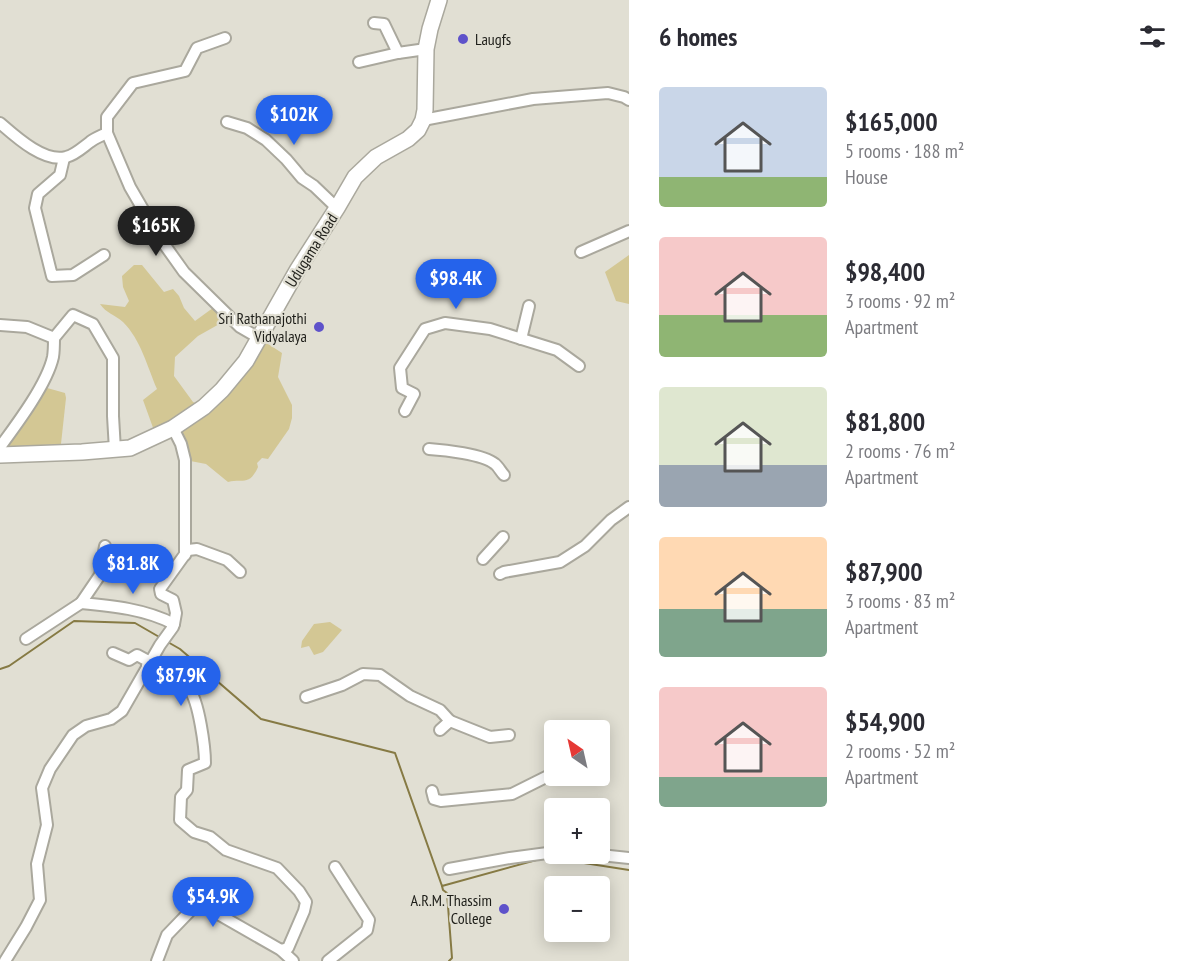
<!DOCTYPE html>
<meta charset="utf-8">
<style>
body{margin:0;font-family:"PT Sans Narrow",sans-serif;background:#f7f7f7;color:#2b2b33;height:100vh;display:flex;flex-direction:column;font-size:22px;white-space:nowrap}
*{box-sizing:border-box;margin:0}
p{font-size:20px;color:#7c7c81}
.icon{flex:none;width:33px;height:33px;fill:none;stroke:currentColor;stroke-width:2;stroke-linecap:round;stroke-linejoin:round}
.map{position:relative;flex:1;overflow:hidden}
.side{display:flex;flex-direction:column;background:#fff;width:570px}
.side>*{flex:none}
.needle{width:39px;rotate:326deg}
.controls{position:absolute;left:544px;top:720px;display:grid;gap:12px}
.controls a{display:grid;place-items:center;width:66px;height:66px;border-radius:6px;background:#fff;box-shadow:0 3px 15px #0003;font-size:30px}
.price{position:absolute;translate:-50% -51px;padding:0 14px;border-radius:21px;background:#2563eb;color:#fff;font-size:20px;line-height:39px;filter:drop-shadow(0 2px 3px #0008)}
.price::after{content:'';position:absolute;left:50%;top:36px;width:18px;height:14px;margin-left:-9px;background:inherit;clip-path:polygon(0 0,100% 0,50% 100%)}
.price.current{background:#222;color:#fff}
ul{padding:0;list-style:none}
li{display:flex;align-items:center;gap:18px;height:150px;padding:0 30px}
li span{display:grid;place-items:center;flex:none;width:168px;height:120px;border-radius:6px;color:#555}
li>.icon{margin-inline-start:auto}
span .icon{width:72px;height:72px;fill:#fffc;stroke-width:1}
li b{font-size:26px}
h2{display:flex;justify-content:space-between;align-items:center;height:72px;padding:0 30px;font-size:26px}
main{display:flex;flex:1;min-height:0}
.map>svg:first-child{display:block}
</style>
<main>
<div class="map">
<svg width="629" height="961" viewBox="0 0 629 961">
<rect width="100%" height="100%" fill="#e1dfd3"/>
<g fill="#d3c794">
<polygon points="629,255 629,304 616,301 605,272"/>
<path d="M134,265H142L164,292L173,289L179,296L184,308L195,321L217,305L230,318L198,336L175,357L174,376L193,402L204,407L259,338L282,353L278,377L292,405V418L289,429L268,459L262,458L257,463L258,467C249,487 243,478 228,482L206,464L185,460L173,429L156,436L143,400L157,389C147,366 141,340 123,322C115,315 106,313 100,304L125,307L129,301L123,287L122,276Z"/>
<polygon points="40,386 65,393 66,398 60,453 0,455"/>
<polygon points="330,622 342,630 323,652 314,655 309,646 301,648 302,641 314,624"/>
</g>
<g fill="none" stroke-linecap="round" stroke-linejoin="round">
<g stroke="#867a44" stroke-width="2">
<polyline points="166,641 180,649 261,719 395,753 442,886 540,859"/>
<polyline points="0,669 9,666 74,621 135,623 161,638"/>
<polyline points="568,854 584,863 629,870"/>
<polyline points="442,886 443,890 447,893 452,958 449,961"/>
</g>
<defs>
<g id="minor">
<polyline points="374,23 384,24 398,53 426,49"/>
<polyline points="225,38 197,48 185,71 133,83 107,117 107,133 130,187 159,237 184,272 240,327 259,338"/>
<polyline points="359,62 398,53"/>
<polyline points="423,120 533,99 608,93 624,97 629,100"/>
<polyline points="227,122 247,128 266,140 286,159 302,178 314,186 337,208"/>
<path d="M0,123C15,136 44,163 66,157C75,155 82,148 90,142C95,138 101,136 107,133"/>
<polyline points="64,158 60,175 38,194 35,208 52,276 73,275 104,255"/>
<polyline points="581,252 629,231"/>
<polyline points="0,325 27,327 54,338 73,315 93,324 113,358 113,416 115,450"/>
<polyline points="521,339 529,306"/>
<polyline points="405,411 414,394 402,388 400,368 425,329 445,323 490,329 557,350 579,366"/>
<polyline points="173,428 181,444 185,460 185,555"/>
<path d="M0,447C17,424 47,384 53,357C54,351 54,344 54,338"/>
<path d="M429,449C444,450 483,454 495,464C498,466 501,472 504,475"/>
<polyline points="483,559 503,537"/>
<polyline points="500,574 504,572 560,562 585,546 611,520 629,507"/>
<polyline points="174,624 176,613 173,600 161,594 160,589 188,550 197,549 227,560 240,572"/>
<polyline points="26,639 81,603"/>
<polyline points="113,653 129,660 137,655 150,662"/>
<path d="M147,666C158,670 182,681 189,689C199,701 205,748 205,763L188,770L187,790L181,797L180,820L194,832L210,837L226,850L277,868L299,891L306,902L304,911L288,948L281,950"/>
<polyline points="306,697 342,685 363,674 380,675 410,696 440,710 450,721"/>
<polyline points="440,730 450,721 490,737 509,735"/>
<polyline points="432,791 434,799 441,801 512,794 552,774"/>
<polyline points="591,854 629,858"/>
<polyline points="449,869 510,858 555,852"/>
<path d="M5,961L26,927L40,900L37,864L47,825L42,788L50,769L73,735L86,726L111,719L122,711L160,645L173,627L174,624C145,609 113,606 81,603L100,575L105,546"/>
<polyline points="157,961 167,935 195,906 211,910 281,950 293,961"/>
<polyline points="328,961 367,930 369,920 335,867"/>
</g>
<polyline id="primary" points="0,455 82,452 130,448 173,428 204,407 222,390 246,361 298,269 337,208 355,177 376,157 408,139 418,130 423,120 425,110 426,49 430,29 439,0"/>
</defs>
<use href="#minor" stroke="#aaa89d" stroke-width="14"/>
<use href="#primary" stroke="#aaa89d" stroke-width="18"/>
<use href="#minor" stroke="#fff" stroke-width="10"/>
<use href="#primary" stroke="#fff" stroke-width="15"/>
</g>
<g fill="#5e52ca" stroke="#e1dfd3" stroke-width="2">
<circle cx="463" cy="39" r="6"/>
<circle cx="319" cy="327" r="6"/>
<circle cx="504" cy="909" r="6"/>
</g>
<g text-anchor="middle" stroke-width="4.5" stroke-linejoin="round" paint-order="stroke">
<g font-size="16" fill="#1e1e19" stroke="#e1dfd3" text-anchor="end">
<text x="475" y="45" text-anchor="start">Laugfs</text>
<text x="307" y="324">Sri Rathanajothi<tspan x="307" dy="18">Vidyalaya</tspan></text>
<text x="492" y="906">A.R.M. Thassim<tspan x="492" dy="18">College</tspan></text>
</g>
<g font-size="16" fill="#1e1e19" stroke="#e1dfd3">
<text transform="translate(311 250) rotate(-58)" y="6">Udugama Road</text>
</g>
</g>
</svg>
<div class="controls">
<a><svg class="needle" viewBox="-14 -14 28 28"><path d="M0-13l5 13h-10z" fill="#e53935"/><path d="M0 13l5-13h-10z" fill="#7c7c81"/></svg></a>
<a>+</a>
<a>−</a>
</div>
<b class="price" style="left:294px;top:146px">$102K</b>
<b class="price current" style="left:156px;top:257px">$165K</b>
<b class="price" style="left:456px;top:310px">$98.4K</b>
<b class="price" style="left:133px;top:595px">$81.8K</b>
<b class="price" style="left:181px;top:707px">$87.9K</b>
<b class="price" style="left:213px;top:928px">$54.9K</b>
</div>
<section class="side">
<h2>6 homes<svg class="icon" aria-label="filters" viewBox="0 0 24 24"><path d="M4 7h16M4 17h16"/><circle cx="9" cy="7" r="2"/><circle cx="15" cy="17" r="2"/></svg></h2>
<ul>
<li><span style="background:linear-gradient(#c9d6e8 75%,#8fb573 0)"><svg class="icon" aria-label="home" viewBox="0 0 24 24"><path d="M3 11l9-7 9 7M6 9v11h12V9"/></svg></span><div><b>$165,000</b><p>5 rooms · 188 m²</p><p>House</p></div></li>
<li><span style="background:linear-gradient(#f6c9c9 65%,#8fb573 0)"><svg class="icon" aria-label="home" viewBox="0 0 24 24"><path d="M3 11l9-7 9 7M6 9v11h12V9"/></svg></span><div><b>$98,400</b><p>3 rooms · 92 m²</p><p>Apartment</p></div></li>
<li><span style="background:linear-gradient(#dfe7d0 65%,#9aa5b1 0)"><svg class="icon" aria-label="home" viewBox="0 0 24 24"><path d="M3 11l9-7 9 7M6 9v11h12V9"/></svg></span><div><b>$81,800</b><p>2 rooms · 76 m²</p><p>Apartment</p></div></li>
<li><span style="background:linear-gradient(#ffd9b3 60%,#7fa58c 0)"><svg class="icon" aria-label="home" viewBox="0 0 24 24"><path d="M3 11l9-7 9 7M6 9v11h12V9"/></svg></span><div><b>$87,900</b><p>3 rooms · 83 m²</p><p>Apartment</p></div></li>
<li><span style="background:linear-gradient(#f6c9c9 75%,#7fa58c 0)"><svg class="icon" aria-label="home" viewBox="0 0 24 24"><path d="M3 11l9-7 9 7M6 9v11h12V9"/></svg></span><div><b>$54,900</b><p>2 rooms · 52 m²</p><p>Apartment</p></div></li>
</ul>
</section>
</main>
